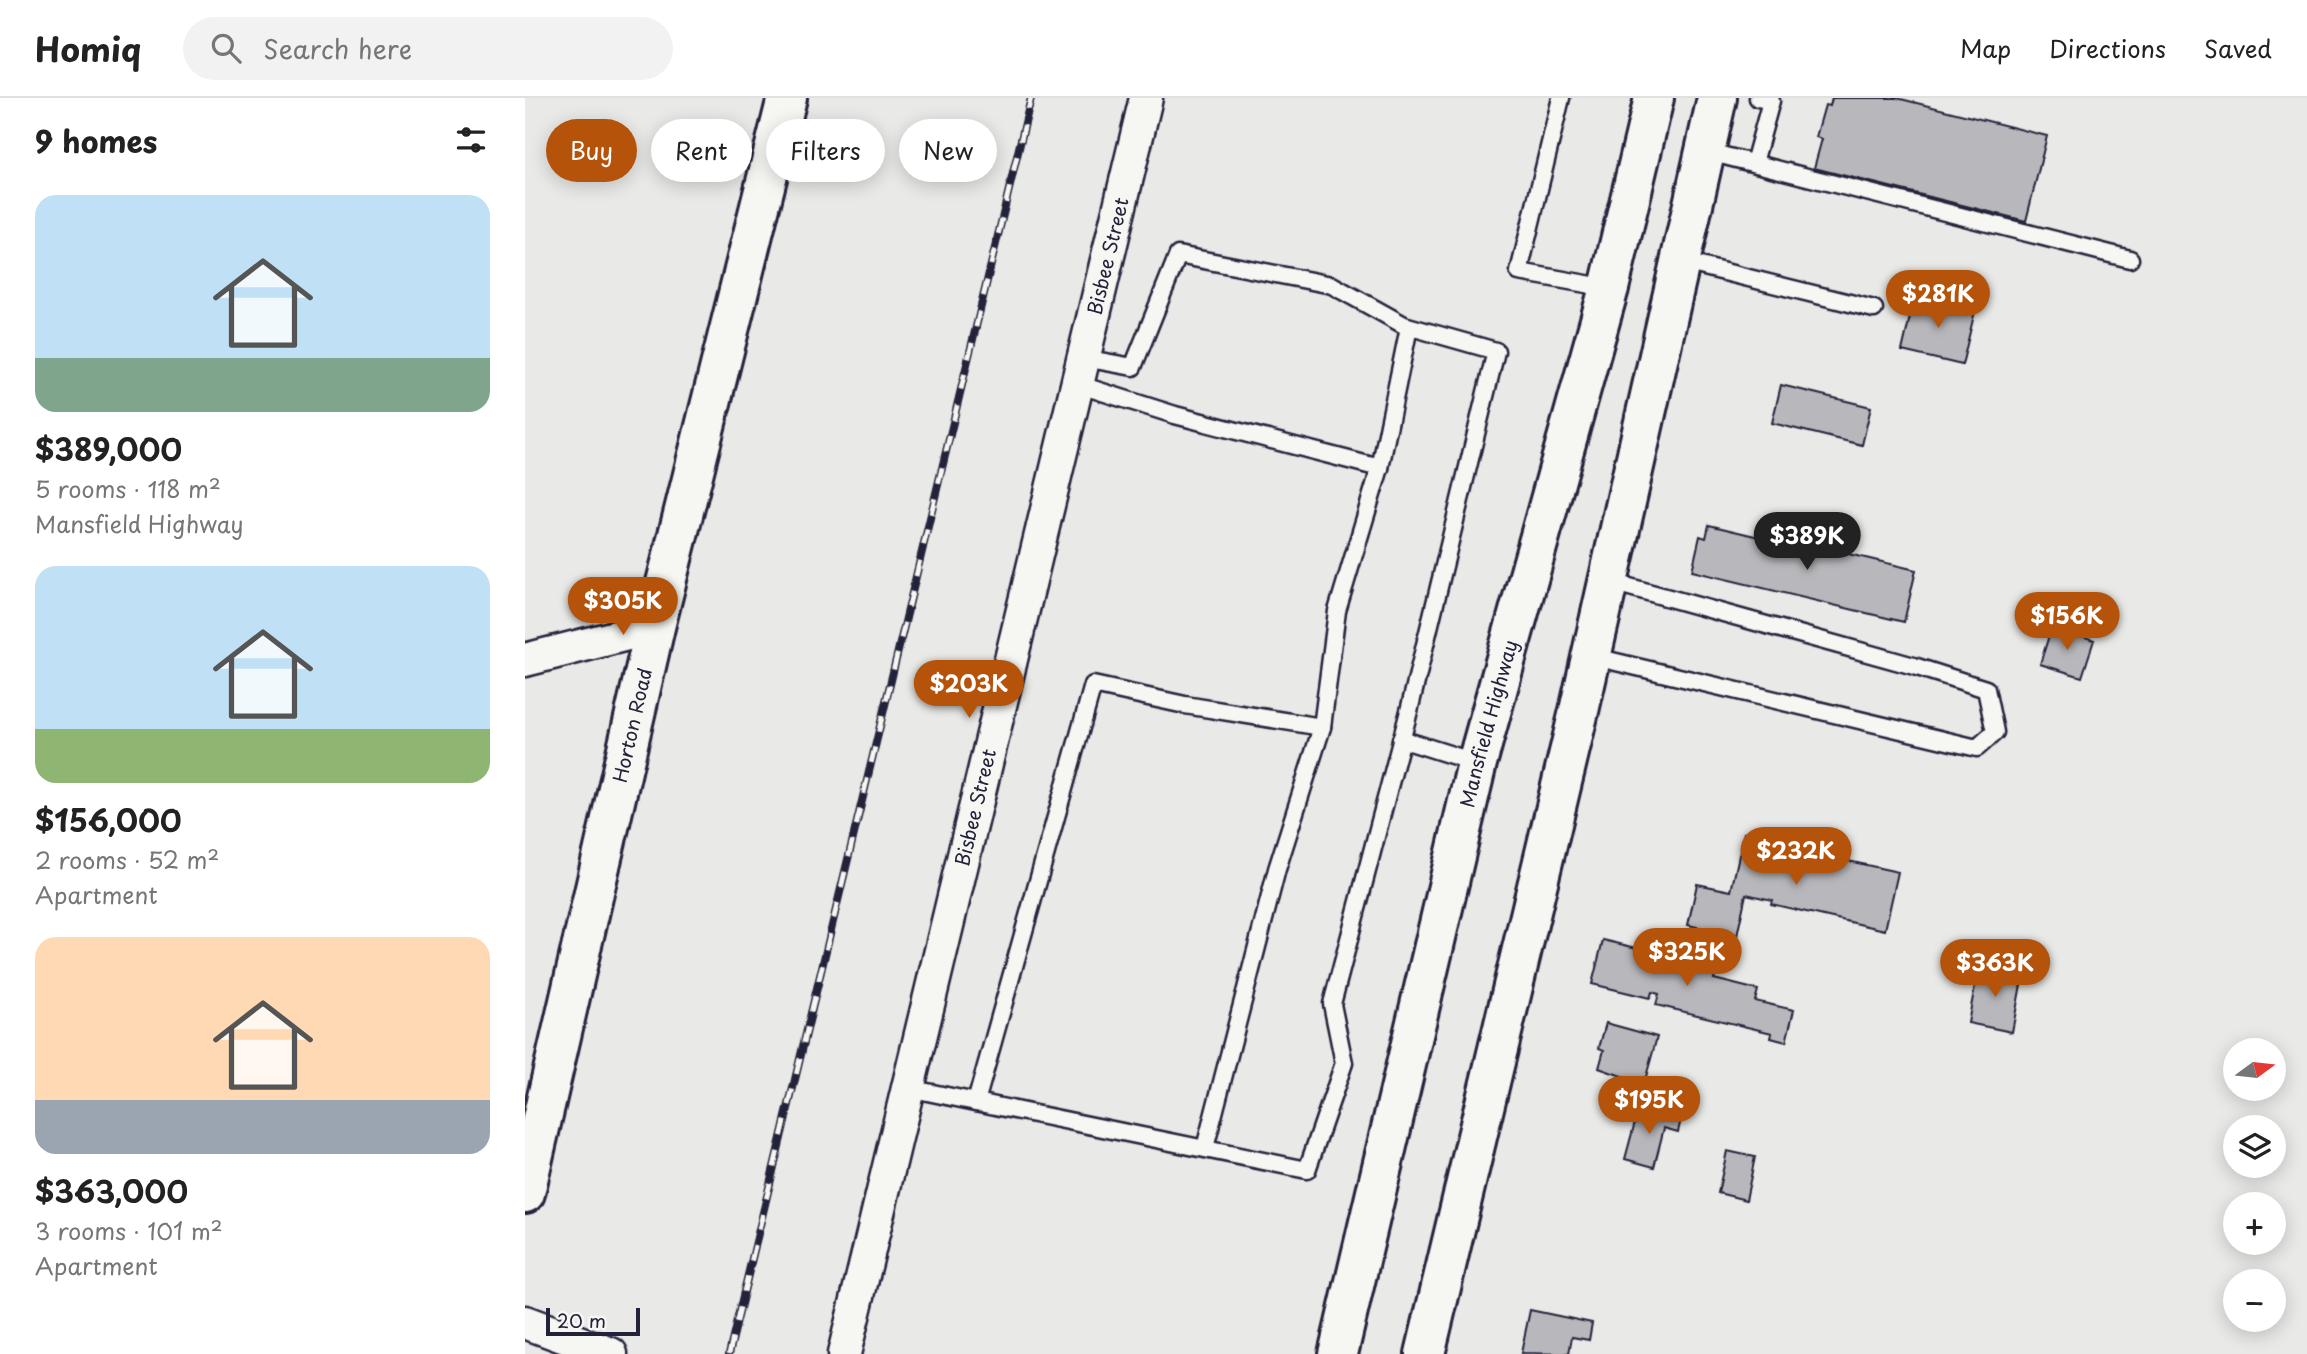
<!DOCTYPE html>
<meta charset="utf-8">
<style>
body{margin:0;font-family:"Playpen Sans",sans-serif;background:#f2f2f2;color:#222;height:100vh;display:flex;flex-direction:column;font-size:26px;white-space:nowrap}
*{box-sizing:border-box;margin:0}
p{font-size:23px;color:#767676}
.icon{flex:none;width:38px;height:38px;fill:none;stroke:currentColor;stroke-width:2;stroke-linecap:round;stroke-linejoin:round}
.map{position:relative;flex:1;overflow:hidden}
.sheet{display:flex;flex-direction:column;background:#fff;width:525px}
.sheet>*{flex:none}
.banner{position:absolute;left:21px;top:21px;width:665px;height:63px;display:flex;gap:14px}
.needle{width:46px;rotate:75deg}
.fabs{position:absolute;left:1698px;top:940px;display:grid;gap:14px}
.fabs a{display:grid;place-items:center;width:63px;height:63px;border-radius:50%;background:#fff;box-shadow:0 4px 18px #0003;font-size:35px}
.scale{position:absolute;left:21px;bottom:18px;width:94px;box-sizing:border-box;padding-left:7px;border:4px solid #22223b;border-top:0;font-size:19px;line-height:24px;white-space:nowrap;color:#22223b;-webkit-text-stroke:5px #f6f6f2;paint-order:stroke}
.price{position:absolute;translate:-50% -60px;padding:0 16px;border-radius:24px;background:#b45309;color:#fff;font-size:23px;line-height:46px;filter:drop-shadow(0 2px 4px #0008)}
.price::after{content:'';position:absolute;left:50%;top:42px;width:21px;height:16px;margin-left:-10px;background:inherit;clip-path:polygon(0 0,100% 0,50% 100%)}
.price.on{background:#222;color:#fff}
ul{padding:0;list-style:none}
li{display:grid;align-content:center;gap:14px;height:371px;padding:0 35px}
li span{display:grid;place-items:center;height:217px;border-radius:21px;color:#555}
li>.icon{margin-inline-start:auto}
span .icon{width:126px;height:126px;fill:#fffc;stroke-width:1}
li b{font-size:30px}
h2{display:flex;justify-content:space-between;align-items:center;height:84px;padding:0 35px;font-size:30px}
.tag{padding:0 24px;border-radius:32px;background:#fff;box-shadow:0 4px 18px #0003;font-size:24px;line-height:63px}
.tag.on{background:#b45309;color:#fff}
header{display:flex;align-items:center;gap:42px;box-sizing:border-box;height:98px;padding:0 35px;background:#fff;border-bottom:2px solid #e0e0e0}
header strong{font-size:33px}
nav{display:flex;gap:38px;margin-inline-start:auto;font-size:24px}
.search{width:490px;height:63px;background:#f2f2f2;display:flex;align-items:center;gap:18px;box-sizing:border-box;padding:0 24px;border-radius:38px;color:#767676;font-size:26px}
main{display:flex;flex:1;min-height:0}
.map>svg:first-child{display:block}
</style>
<header>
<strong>Homiq</strong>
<div class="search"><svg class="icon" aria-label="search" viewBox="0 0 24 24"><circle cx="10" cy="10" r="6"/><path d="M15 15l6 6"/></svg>Search here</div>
<nav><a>Map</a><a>Directions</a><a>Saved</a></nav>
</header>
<main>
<section class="sheet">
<h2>9 homes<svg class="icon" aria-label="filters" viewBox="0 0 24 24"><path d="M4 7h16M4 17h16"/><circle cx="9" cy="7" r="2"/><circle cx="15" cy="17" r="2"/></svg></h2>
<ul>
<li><span style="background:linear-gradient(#bfe0f5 75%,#7fa58c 0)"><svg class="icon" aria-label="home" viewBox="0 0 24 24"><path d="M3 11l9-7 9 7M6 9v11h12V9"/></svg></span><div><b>$389,000</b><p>5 rooms · 118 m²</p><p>Mansfield Highway</p></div></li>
<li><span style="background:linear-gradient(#bfe0f5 75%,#8fb573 0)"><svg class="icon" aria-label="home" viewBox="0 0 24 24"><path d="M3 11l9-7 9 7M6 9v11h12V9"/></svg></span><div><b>$156,000</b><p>2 rooms · 52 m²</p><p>Apartment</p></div></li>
<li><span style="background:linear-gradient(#ffd9b3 75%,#9aa5b1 0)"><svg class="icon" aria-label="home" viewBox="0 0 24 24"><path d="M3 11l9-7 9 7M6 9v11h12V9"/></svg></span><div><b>$363,000</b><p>3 rooms · 101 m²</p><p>Apartment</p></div></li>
</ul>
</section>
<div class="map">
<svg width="1782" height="1256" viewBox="0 0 1782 1256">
<rect width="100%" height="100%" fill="#e9e9e7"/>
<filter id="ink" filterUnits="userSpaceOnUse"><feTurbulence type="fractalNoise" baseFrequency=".0143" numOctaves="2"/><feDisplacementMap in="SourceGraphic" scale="14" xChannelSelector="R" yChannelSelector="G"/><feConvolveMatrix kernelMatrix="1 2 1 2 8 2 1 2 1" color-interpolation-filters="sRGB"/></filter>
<g filter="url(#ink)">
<g fill="#b8b8bc" stroke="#22223b" stroke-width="2">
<polygon points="1307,0 1372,0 1522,38 1501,123 1289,70 1297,41 1291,39 1300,7 1305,8"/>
<polygon points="1390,197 1450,213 1437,267 1377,253"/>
<polygon points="1256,287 1346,309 1337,347 1247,325"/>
<polygon points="1184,427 1251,443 1252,439 1391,472 1379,524 1167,473 1175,438 1181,440"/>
<polygon points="1527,528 1569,542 1557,579 1515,566"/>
<polygon points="1219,735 1262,744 1260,749 1373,774 1360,832 1246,806 1247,802 1221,796 1212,838 1163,827 1172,786 1206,793"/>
<polygon points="1078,842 1192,869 1189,881 1233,892 1230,903 1269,912 1261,944 1246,940 1247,935 1131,907 1134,896 1127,894 1125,900 1067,886"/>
<polygon points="1454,867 1498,876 1487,934 1443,925"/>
<polygon points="1081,925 1132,939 1119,986 1074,970 1079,952 1074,950"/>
<polygon points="1114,1009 1156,1021 1153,1034 1139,1030 1129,1069 1100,1061"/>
<polygon points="1202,1053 1230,1059 1221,1102 1193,1095"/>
<polygon points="1005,1212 1067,1225 1064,1242 1047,1239 1044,1256 996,1255"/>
</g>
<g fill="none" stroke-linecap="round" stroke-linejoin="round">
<defs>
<g id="lane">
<polyline points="1036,0 994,174 1084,190"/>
<polyline points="1180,53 1605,161"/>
<polyline points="1229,65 1246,3 1233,0"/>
<polyline points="1155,163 1349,211"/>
<polyline points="552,286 650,317 855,370 884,229"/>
<polyline points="1066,558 1452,650 1470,634 1461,591 1389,568 1083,483"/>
<polyline points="876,641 952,665"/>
<polyline points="383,990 782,1072 819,965 807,906 884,613 971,253 879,227 807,187 653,157 608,269 559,260"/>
<polyline points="451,1004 568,587 660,607 797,629"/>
<polyline points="680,1050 752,771 797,629 812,513 855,370"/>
</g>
<g id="street">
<polyline points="0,562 130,529"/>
<polyline points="0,1224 86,1256"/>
<path id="s1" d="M319,1256L621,0"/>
</g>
<g id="secondary">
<path id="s2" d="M0,1095L130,529L262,0"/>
</g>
<g id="primary">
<path id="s3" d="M813,1256L952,665L1084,190L1129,0"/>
<polyline points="900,1256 1054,613 1192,0"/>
</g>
</defs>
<use href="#lane" stroke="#22223b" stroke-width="21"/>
<use href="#street" stroke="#22223b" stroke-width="37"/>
<use href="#secondary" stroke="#22223b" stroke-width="44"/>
<use href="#primary" stroke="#22223b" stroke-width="44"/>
<use href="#lane" stroke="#f6f6f2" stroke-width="16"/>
<use href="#street" stroke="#f6f6f2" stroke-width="32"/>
<use href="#secondary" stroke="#f6f6f2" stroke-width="38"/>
<use href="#primary" stroke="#f6f6f2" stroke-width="38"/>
<defs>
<polyline id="rail" points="204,1256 506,0"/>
</defs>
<use href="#rail" stroke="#22223b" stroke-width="8"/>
<use href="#rail" stroke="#f6f6f2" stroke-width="5" stroke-dasharray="16" stroke-linecap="butt"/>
</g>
</g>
<g text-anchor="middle" stroke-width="5" stroke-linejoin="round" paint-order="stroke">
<g font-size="19" fill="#22223b" stroke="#f6f6f2">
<text dy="7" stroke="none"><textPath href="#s1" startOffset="1129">Bisbee Street</textPath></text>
<text dy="7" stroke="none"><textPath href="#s3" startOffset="648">Mansfield Highway</textPath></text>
<text dy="7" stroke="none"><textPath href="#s2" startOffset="480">Horton Road</textPath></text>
<text dy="7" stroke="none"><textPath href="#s1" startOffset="562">Bisbee Street</textPath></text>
</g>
</g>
</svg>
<div class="fabs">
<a><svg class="needle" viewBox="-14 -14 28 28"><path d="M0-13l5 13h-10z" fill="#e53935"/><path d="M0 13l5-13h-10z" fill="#767676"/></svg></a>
<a><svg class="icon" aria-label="layers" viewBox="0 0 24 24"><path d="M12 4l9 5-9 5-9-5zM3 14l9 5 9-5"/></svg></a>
<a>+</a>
<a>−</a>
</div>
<div class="scale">20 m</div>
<b class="price" style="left:1413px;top:232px">$281K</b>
<b class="price on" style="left:1282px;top:474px">$389K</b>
<b class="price" style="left:98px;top:539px">$305K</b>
<b class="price" style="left:1542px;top:554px">$156K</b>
<b class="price" style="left:444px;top:622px">$203K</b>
<b class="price" style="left:1271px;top:789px">$232K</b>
<b class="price" style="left:1162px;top:890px">$325K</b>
<b class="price" style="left:1470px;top:901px">$363K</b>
<b class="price" style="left:1124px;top:1038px">$195K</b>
<div class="banner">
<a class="tag on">Buy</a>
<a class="tag">Rent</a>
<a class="tag">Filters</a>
<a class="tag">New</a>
</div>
</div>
</main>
